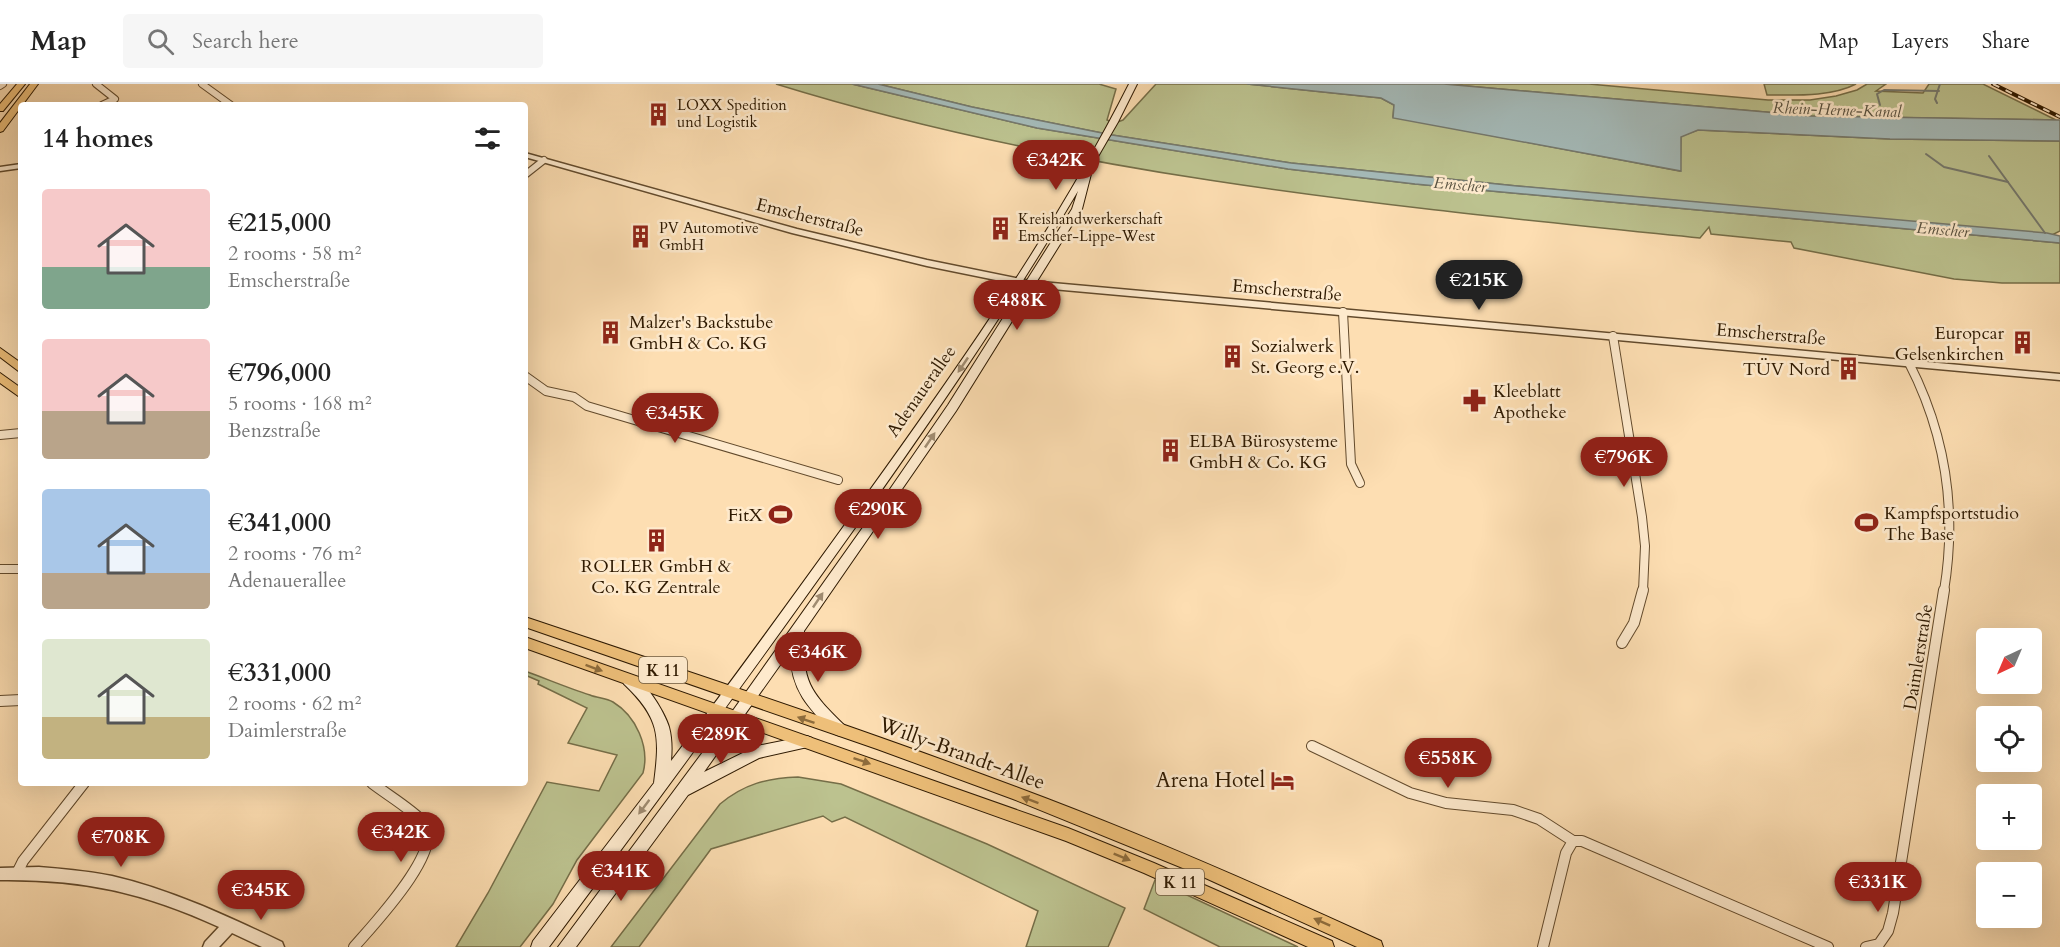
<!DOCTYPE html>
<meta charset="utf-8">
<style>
body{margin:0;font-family:Cardo,serif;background:#f6f6f6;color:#222;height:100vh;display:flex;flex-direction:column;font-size:22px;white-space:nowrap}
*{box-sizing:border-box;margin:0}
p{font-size:20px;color:#767676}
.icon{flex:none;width:33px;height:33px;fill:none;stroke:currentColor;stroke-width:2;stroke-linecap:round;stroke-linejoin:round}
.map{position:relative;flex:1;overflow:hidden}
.side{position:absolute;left:18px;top:18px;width:510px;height:684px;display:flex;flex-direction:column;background:#fff;border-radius:6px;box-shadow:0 6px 24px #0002}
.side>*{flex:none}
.needle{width:39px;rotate:224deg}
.controls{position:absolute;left:1976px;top:544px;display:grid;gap:12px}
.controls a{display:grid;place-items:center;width:66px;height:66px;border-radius:6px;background:#fff;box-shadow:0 6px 24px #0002;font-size:30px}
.price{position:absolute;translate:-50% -51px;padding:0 14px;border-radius:21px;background:#8f2418;color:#fff;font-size:20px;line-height:39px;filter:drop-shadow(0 2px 3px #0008)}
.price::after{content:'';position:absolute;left:50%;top:36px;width:18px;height:14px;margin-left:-9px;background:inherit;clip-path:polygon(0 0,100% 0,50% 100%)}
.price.active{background:#222;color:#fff}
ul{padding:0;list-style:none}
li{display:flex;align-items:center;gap:18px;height:150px;padding:0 24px}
li span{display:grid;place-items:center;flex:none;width:168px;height:120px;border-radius:6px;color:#555}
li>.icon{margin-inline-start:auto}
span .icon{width:72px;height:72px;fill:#fffc;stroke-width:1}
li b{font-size:26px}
h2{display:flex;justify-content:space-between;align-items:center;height:72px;padding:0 24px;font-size:26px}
header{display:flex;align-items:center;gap:36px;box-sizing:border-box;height:84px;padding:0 30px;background:#fff;border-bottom:2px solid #e0e0e0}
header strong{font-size:28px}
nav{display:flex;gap:33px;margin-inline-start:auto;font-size:21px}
.search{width:420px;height:54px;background:#f6f6f6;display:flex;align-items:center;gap:15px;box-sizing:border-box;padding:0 21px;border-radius:6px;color:#767676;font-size:22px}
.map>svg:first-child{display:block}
</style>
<header>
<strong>Map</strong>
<div class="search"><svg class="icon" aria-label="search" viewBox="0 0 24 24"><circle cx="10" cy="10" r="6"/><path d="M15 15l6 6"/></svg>Search here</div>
<nav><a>Map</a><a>Layers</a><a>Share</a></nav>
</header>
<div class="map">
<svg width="2060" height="863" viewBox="0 0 2060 863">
<rect width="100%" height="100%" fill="#fddeb2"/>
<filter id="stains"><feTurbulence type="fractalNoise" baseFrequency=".00333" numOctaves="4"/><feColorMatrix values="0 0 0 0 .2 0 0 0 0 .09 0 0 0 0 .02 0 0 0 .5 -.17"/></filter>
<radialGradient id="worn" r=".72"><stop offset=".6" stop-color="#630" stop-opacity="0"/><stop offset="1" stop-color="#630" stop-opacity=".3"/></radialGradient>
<g fill="#bcc28f" stroke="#756e48" stroke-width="1.5">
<path d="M776,0H852L1037,44L1288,85L1415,100L2060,159V199H2002L1954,195L1794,164L1791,158L1711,150L1709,143L1700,154C1389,122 1076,93 776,0Z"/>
<polygon points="878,0 1099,0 1116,5 1107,36 1115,39 1123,36 1156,0 1247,0 1381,14 1394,21 1393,33 1680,87 1681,52 1698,46 1890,55 2060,57 2060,147 2052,151 1517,102 1291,79 1112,51 972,23"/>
<polygon points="1444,0 1589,0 1768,16 1810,16 1836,12 1857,6 1867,0 1886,0 1876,7 1923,9 1929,0 1983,0 2056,36 1811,32"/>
<path d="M1764,0H1856C1831,13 1795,11 1767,11Z"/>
<path d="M525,587C547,595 568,604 590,611C597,614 606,614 613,618C636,632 650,663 643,689L577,776L553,820L520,863H456L488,809L547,698L599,707L617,671L568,659L587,624L538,600L539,597L525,591Z"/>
<path d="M798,693L841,700L987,760L1125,824L1108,863H1026L1038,827L845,733L832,738L823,732L711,765L639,863H611L720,720C744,700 767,694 798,693Z"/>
<polygon points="1155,796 1298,863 1220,863 1144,825"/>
</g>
<g fill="#a4b9b7" stroke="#75796e" stroke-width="1.5">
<polygon points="852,0 878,0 972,23 1112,51 1291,79 1517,102 2047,149 2060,152 2060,159 1415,100 1288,85 1037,44"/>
<polygon points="1247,0 1444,0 1811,32 2060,36 2060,57 1890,55 1698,46 1681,53 1681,87 1393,34 1394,21 1381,14"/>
</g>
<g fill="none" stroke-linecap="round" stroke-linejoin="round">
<g stroke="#75796e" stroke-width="2">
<polyline points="1937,19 1935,15 1940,0"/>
<polyline points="1880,21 1877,10 1884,6 1939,7"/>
<polyline points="1926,70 1944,83 2008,98"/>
<polyline points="1989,72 2045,149"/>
</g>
<defs>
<g id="minor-far2">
<polyline points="96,0 115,15 102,21"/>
<polyline points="202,0 231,21"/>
<polyline points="0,2 3,0"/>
<polyline points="525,91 544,76"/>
</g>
<g id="minor-far1">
<polyline points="1343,228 1351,380 1360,399"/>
<polyline points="1613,252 1642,433 1645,462 1643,507"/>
<path d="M1909,279C1946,351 1957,428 1944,507"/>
<polyline points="525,292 546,307 574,313 587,322 838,396"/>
<polyline points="0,351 21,349"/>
<polyline points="0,485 21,485"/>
</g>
<g id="minor">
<polyline points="1622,559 1634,539 1643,506"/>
<polyline points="0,617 21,616"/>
<polyline points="1312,662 1410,709 1446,719 1513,726 1539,735 1573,757"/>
<polyline points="17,789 23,777 84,699"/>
<path d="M354,863C371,843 446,765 424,739C413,726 386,710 372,699"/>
<polyline points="1543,863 1566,769 1573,757 1582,757 1828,863"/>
<polyline points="1866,863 1879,860 1888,847 1893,829 1944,506"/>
</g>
<g id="tertiary">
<polygon points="525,69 797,145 927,176 1030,197 2060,290 2060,296 1030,203 927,182 792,149 525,73"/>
<polygon points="21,80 21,84 0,87 0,83"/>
<path d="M39,783C63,785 88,787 112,792C172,806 227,832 282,858L284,863H262L232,849L219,863H203L205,858L219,843C143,808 82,795 0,796V784Z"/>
</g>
<path id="secondary" d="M1129,0H1137L1118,38L1089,88L1091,90L1082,125L956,327L804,547C802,598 809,607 845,642L847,646L845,650L840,652L835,650C808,624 791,607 790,567L704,688L757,662L807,652L812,654L814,658L812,662L759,674L688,711L576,863H558L717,649L888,408L948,321L1072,125L1078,107C1005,230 925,346 842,462C746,597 648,730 549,863H531L533,857L654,699C660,652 660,634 624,600L622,596L624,592C641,586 665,629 669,643C672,654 672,666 671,677C736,592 799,504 862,417C958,284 1055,146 1129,0Z"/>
<g id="primary">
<polygon points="17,0 25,0 3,27 0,27 0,20"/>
<polygon points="30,0 38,0 3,47 0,48 0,39"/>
<polygon points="0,264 21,279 21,289 0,273"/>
<polygon points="0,289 21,304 21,314 0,299"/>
<path d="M525,533C689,588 854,642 1016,703C1140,749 1261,802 1381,857L1383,863H1357L1190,787L1013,715L877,665L525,543Z"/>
<polygon points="525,553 1068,744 1154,779 1332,857 1334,863 1308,863 1144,789 1066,757 525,564"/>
</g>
</defs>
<use href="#minor-far2" stroke="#624a2c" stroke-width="8"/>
<use href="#minor-far1" stroke="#624a2c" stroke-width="10"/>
<use href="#minor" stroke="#624a2c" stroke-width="12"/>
<use href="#tertiary" stroke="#624a2c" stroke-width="3"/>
<use href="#secondary" stroke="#2e1900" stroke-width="2"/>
<use href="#primary" stroke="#2e1900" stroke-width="2"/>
<use href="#minor-far2" stroke="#feeacd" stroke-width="6"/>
<use href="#minor-far1" stroke="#feeacd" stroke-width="8"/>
<use href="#minor" stroke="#feeacd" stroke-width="10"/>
<use href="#tertiary" fill="#feeacd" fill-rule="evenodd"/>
<use href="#secondary" fill="#feeacd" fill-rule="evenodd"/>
<use href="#primary" fill="#eebf79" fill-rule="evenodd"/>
<defs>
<polyline id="rail" points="1993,0 2060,33"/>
</defs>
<use href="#rail" stroke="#2e1900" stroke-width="4"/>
<use href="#rail" stroke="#feeacd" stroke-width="2" stroke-dasharray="7" stroke-linecap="butt"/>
</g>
<defs><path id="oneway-solid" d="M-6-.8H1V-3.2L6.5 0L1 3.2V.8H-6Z" transform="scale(1.5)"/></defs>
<g fill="#a08c71">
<use href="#oneway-solid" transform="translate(963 281) rotate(124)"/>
<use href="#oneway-solid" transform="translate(930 356) rotate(-56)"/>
<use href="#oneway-solid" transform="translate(818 516) rotate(-56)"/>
<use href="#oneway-solid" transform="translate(644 723) rotate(127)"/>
</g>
<g fill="#8e6c3c">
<use href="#oneway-solid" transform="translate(594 584) rotate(20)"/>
<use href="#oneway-solid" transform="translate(806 636) rotate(-161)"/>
<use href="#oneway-solid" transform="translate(862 677) rotate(19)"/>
<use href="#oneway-solid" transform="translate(1030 716) rotate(-160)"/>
<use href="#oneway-solid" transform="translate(1122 773) rotate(22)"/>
<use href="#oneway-solid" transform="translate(1322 838) rotate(-156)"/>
</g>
<defs>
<symbol id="building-bare" viewBox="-9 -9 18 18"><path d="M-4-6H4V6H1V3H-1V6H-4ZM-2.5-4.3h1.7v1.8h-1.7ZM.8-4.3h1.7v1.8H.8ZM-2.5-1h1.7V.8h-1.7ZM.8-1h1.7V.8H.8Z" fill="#8f2418" stroke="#feeacd" stroke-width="2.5" paint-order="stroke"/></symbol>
<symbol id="pharmacy-bare" viewBox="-9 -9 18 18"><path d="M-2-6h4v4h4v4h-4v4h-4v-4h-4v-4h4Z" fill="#8f2418" stroke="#feeacd" stroke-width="2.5" paint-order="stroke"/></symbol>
<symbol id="stadium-bare" viewBox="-9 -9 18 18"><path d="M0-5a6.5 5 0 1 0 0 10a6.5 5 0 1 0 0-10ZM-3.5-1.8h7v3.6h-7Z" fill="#8f2418" stroke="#feeacd" stroke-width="2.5" paint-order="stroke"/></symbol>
<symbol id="hotel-bare" viewBox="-9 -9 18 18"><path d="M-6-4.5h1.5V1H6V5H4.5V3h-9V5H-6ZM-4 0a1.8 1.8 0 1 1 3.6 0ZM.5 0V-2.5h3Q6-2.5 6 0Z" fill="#8f2418" stroke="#feeacd" stroke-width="2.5" paint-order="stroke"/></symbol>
</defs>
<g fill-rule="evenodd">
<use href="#building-bare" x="642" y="14" width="33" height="33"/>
<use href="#building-bare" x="984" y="128" width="33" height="33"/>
<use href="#building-bare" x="624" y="136" width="33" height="33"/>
<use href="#building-bare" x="594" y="232" width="33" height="33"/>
<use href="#building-bare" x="2006" y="242" width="33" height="33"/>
<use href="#building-bare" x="1216" y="256" width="33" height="33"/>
<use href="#building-bare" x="1832" y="268" width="33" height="33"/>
<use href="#pharmacy-bare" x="1458" y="300" width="33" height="33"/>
<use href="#building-bare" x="1154" y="350" width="33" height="33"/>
<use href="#stadium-bare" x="764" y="414" width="33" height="33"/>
<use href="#stadium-bare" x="1850" y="422" width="33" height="33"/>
<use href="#building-bare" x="640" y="440" width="33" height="33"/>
<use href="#hotel-bare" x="1266" y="680" width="33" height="33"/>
</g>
<g text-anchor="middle" stroke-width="5" stroke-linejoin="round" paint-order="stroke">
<g font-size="15" fill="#2e1900" stroke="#feeacd" text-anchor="start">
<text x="677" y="26">LOXX Spedition<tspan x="677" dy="17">und Logistik</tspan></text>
<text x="1018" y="140">Kreishandwerkerschaft<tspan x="1018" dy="17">Emscher-Lippe-West</tspan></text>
<text x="659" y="149">PV Automotive<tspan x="659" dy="17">GmbH</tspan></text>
</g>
<g font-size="16" font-style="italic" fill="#575140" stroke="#feeacd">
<text transform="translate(1837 25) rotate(2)" y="6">Rhein-Herne-Kanal</text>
<text transform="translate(1460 100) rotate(5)" y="6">Emscher</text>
<text transform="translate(1943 145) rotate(5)" y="6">Emscher</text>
</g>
<g fill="#feeacd" stroke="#6c583e" stroke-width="1.5">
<rect x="639" y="573" width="48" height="26" rx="4.5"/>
<rect x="1156" y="785" width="48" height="26" rx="4.5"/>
</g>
<g font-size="16" font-weight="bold" fill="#2e1900">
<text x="663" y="592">K 11</text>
<text x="1180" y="804">K 11</text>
</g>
<g font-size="18" fill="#2e1900" stroke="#feeacd">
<text transform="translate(810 133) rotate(14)" y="6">Emscherstraße</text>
<text transform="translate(1287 206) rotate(5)" y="6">Emscherstraße</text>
<text transform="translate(1771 250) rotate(5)" y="6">Emscherstraße</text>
<text transform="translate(921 307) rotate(-55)" y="6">Adenauerallee</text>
<text transform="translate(1918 573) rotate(-81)" y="6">Daimlerstraße</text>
</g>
<g font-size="18" fill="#2e1900" stroke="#feeacd" text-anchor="start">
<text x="629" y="244">Malzer's Backstube<tspan x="629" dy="21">GmbH &amp; Co. KG</tspan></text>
<text x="2004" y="255" text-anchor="end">Europcar<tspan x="2004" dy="21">Gelsenkirchen</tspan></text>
<text x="1251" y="268">Sozialwerk<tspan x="1251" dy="21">St. Georg e.V.</tspan></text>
<text x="1830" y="291" text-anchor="end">TÜV Nord</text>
<text x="1493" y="313">Kleeblatt<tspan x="1493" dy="21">Apotheke</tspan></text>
<text x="1189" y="363">ELBA Bürosysteme<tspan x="1189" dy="21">GmbH &amp; Co. KG</tspan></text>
<text x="1884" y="435">Kampfsportstudio<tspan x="1884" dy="21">The Base</tspan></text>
<text x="763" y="437" text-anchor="end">FitX</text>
<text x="656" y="488" text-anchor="middle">ROLLER GmbH &amp;<tspan x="656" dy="21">Co. KG Zentrale</tspan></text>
</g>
<g font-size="21" fill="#2e1900" stroke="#feeacd">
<text transform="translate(962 669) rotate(20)" y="7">Willy-Brandt-Allee</text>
</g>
<g font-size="21" fill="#2e1900" stroke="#feeacd" text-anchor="end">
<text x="1265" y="703">Arena Hotel</text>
</g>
</g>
<rect width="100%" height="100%" filter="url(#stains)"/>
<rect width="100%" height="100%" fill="url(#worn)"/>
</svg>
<div class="controls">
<a><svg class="needle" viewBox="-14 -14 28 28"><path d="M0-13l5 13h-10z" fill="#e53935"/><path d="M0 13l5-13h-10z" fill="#767676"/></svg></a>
<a><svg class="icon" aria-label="locate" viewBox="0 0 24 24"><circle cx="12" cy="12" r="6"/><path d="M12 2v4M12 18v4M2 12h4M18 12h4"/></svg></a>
<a>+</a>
<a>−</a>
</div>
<b class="price" style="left:1056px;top:107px">€342K</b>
<b class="price active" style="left:1479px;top:227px">€215K</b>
<b class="price" style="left:1017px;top:247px">€488K</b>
<b class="price" style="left:675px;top:360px">€345K</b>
<b class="price" style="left:1624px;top:404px">€796K</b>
<b class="price" style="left:878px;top:456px">€290K</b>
<b class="price" style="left:818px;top:599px">€346K</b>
<b class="price" style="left:721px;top:681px">€289K</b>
<b class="price" style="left:1448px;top:705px">€558K</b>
<b class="price" style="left:401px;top:779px">€342K</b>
<b class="price" style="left:121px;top:784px">€708K</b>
<b class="price" style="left:621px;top:818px">€341K</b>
<b class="price" style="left:1878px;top:829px">€331K</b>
<b class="price" style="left:261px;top:837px">€345K</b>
<section class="side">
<h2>14 homes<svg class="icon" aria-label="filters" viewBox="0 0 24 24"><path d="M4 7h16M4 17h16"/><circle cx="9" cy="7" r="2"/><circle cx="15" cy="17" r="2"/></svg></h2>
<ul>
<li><span style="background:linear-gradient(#f6c9c9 65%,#7fa58c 0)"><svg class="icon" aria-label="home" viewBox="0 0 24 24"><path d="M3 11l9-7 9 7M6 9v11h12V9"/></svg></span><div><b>€215,000</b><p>2 rooms · 58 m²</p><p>Emscherstraße</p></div></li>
<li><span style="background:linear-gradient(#f6c9c9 60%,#b9a48a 0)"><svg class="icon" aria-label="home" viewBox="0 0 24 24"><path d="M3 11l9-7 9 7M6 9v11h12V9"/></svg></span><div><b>€796,000</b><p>5 rooms · 168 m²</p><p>Benzstraße</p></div></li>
<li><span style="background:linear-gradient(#a9c7e8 70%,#b9a48a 0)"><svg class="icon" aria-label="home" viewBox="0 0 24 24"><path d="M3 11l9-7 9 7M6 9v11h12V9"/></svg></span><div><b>€341,000</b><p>2 rooms · 76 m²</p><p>Adenauerallee</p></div></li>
<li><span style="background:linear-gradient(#dfe7d0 65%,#c2b280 0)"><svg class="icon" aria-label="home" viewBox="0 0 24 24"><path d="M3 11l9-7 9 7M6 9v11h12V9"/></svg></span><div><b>€331,000</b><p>2 rooms · 62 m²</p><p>Daimlerstraße</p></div></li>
</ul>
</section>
</div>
